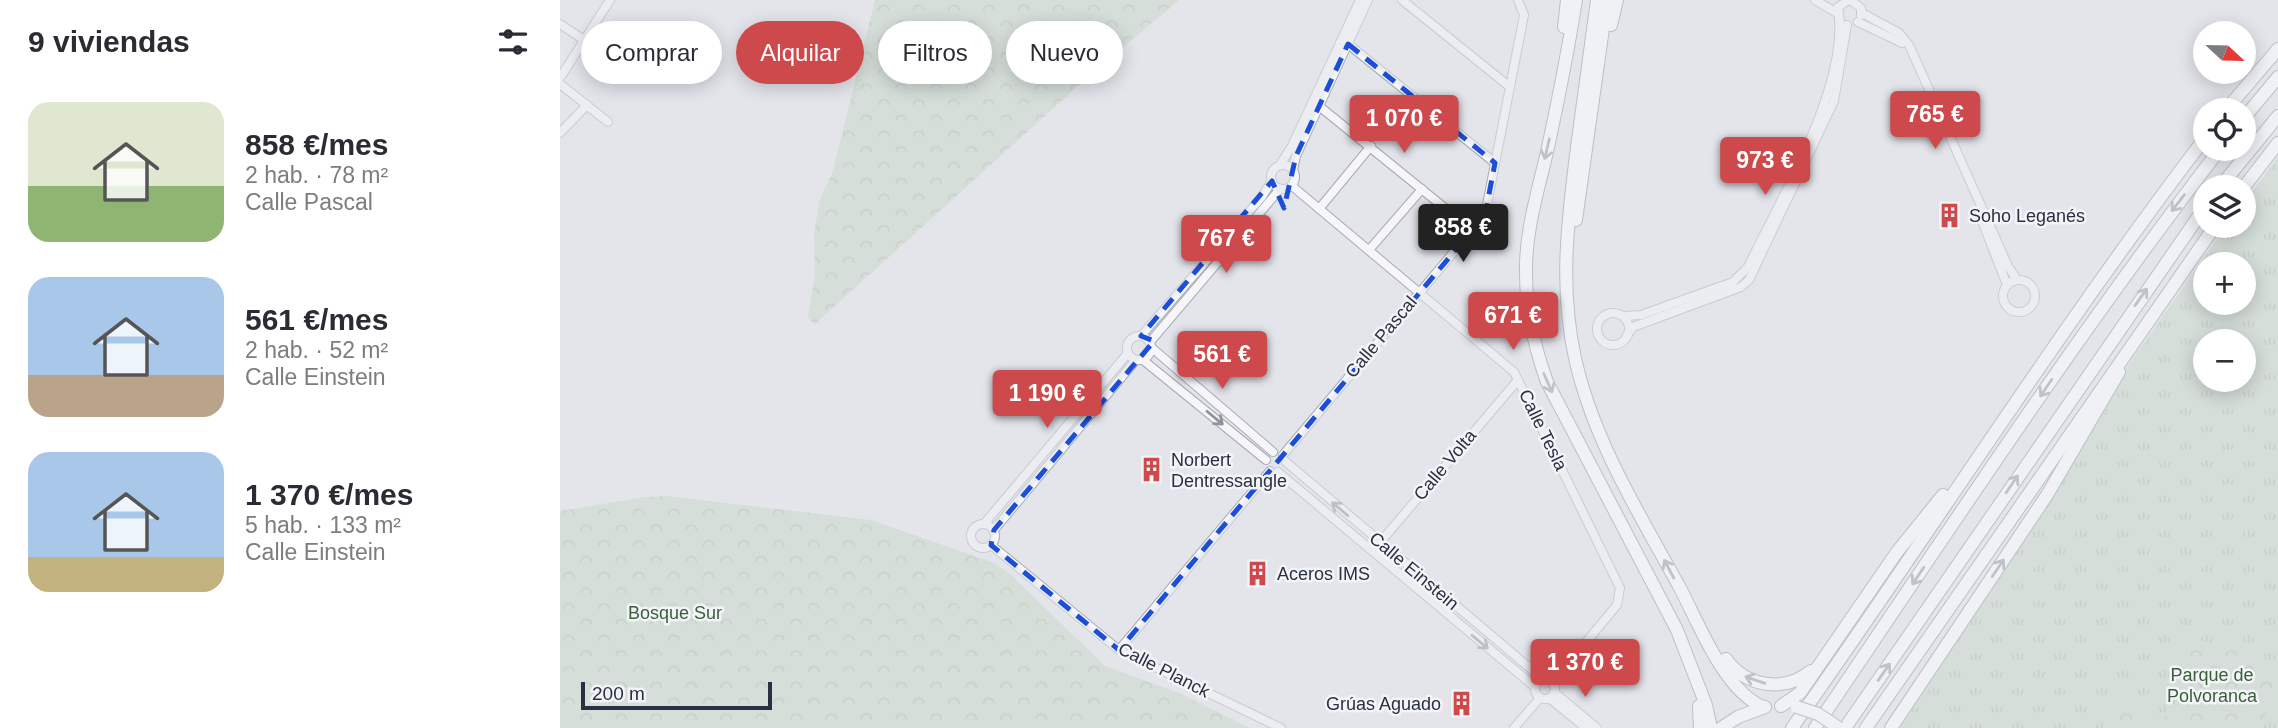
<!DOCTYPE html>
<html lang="es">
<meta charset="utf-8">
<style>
body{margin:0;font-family:Helvetica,sans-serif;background:#f2f2f3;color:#2b2b33;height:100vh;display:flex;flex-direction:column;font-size:26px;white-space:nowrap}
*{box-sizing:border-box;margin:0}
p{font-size:23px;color:#7c7c81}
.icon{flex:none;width:38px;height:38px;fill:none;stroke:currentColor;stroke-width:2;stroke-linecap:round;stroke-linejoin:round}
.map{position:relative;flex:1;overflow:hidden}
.side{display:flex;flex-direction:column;background:#fff;width:560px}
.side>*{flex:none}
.banner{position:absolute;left:21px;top:21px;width:665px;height:63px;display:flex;gap:14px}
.needle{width:46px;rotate:112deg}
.tools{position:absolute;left:1633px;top:21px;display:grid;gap:14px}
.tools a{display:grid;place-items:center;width:63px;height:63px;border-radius:50%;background:#fff;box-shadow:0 4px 18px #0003;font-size:35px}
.scale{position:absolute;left:21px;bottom:18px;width:191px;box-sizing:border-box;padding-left:7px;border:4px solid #2a3043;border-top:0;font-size:19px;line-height:24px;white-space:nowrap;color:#2a3043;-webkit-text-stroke:5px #f2f4f8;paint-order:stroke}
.price{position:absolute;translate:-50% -60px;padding:0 16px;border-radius:7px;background:#ce494c;color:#fff;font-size:23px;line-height:46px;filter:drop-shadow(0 2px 4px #0008)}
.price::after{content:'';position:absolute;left:50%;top:42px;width:21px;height:16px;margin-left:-10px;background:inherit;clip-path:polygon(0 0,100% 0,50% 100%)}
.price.current{background:#222;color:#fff}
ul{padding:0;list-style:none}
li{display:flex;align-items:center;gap:21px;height:175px;padding:0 28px}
li span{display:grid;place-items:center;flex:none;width:196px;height:140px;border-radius:21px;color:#555}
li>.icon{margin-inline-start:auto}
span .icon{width:84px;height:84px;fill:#fffc;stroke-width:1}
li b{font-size:30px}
h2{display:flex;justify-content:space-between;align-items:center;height:84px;padding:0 28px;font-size:30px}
.chip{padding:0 24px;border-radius:32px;background:#fff;box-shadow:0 4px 18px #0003;font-size:24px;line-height:63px}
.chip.current{background:#ce494c;color:#fff}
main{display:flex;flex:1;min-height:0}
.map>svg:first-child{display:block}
</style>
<main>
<section class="side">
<h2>9 viviendas<svg class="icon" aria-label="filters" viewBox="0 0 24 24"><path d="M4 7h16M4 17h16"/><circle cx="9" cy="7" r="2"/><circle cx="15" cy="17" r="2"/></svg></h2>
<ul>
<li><span style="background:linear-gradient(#dfe7d0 60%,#8fb573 0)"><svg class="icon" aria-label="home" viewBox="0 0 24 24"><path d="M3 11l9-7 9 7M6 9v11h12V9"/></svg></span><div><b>858 €/mes</b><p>2 hab. · 78 m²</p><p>Calle Pascal</p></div></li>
<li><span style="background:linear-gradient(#a9c7e8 70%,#b9a48a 0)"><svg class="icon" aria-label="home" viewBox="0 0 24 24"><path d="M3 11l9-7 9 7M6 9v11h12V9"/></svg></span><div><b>561 €/mes</b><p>2 hab. · 52 m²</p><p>Calle Einstein</p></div></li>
<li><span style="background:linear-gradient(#a9c7e8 75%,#c2b280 0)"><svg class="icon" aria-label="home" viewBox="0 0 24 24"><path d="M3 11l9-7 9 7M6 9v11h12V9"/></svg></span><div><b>1 370 €/mes</b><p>5 hab. · 133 m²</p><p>Calle Einstein</p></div></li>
</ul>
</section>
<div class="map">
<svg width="1718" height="728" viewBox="0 0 1718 728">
<defs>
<pattern id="grass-tufts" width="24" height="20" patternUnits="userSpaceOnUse" patternTransform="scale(1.75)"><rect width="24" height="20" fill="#c6d5c4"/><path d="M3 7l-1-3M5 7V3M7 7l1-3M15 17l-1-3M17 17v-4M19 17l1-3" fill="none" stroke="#aab7aa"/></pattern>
<pattern id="park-crowns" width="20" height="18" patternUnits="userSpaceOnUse" patternTransform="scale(1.75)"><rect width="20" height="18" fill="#c6d5c4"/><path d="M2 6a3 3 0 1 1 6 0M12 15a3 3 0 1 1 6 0" fill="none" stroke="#aab7aa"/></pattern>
</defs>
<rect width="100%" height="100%" fill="#e3e5eb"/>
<path fill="url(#grass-tufts)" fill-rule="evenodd" d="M1718,157V728H1339L1477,518L1567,367L1666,226H1684V203ZM1645,264H1684V303H1645ZM1645,341H1684V380H1645Z"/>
<g fill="url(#park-crowns)">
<polygon points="315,0 619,0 529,76 254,325 248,316 255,276 254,234 260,199 273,171"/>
<polygon points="107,496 311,520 432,562 449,573 545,666 622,694 690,728 0,728 0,511 84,497"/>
<path d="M1625,639C1648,640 1718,652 1718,681C1717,698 1703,711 1702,728H1544L1552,708L1560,701L1571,704L1596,719L1606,716C1610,693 1606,656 1625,639Z"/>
</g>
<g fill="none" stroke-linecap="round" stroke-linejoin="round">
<defs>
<g id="minor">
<polyline points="842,0 950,87"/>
<polyline points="1255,0 1277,13"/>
<polyline points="1290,0 1301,8 1301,15"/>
<polyline points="1302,13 1339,33 1349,45 1448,266 1457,280"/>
<polyline points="1280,20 1278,7 1289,0"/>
<polyline points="1298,22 1342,43"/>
<polyline points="0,24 24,40"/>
<polyline points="788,44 935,163"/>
<polyline points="0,78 50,0"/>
<polyline points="0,84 48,122"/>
<polyline points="759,106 912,230"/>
<polyline points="0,133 27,105"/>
<circle cx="723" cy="177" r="12"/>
<polyline points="720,165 732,146 800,0"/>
<polyline points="733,170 736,156 808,0"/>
<polyline points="732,186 954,372 1060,588 1057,605 992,683"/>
<polyline points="759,209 811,146"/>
<polyline points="1422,221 1447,285"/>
<polyline points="809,250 862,189"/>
<circle cx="1459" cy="296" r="16"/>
<circle cx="1053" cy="329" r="16"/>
<path d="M1063,316L1081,315L1173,282L1188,267C1220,200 1285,92 1279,18"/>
<polyline points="1067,335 1073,327 1181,287 1189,280 1274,101 1287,25"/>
<circle cx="579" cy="348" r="12"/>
<polyline points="581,336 701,198 712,181"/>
<polyline points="590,342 720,189"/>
<polyline points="592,348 713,452"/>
<polyline points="583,360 706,460"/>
<polyline points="723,455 925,215 964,15 958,0"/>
<polyline points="726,462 983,679"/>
<polyline points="718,472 975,687"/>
<circle cx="423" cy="536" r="12"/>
<polyline points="424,524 568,353"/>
<polyline points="434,530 576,360"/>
<polyline points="431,545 559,650 721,728"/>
<polyline points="817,546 958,380"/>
<polyline points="559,650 710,471"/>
<circle cx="985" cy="689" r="10"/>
<polyline points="994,692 1037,728"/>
<polyline points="989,698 1026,728"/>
<polyline points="954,728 980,698"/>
</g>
<g id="highway">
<path d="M1016,0C1008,51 998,101 987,152C978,191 965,232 966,273C966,311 974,346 987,382L1117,630L1146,705L1151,728"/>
<path d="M1037,0C1030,49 1024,98 1017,147C1008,219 999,286 1015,358C1033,440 1080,515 1120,588C1140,626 1164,690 1203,707"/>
<polyline points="1051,25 1057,0"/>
<polyline points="1004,27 1007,0"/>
<polyline points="1666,110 1718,49"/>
<polyline points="1684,118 1718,77"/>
<polyline points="1660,187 1718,116"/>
<polyline points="1684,187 1718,143"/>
<polyline points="1016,220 1047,0"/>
<path d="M1166,659C1186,687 1224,693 1251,671"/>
<polyline points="1139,706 1140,728"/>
<polyline points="1221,706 1240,693 1337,552 1383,495"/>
<polyline points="1161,728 1178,717 1205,707"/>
<path d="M1232,728C1371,532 1499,329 1645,138"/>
<path d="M1255,728C1387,533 1516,336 1660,149"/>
<polyline points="1285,728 1645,207"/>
<polyline points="1306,728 1655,226"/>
<polyline points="1331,728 1487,495 1559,372"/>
</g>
</defs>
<use href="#minor" stroke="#a8abb5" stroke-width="10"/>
<use href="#highway" stroke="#8a90a2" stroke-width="14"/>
<use href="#minor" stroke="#f6f6f9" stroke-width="8"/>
<use href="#highway" stroke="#fff" stroke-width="12"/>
<defs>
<polyline id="highway-bridge" points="1237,707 1258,714 1279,728"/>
</defs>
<use href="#highway-bridge" stroke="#8a90a2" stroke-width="14" stroke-linecap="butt"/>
<use href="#highway-bridge" stroke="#fff" stroke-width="12"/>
</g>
<defs><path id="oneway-shaft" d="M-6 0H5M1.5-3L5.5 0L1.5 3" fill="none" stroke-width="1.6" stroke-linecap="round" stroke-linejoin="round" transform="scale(1.75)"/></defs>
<g stroke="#9498a1">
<use href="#oneway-shaft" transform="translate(987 149) rotate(103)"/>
<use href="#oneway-shaft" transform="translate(1618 203) rotate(128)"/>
<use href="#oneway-shaft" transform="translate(1581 297) rotate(-55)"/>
<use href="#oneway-shaft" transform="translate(988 383) rotate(66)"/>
<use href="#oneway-shaft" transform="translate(1486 388) rotate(124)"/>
<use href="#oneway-shaft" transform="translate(1452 484) rotate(-56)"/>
<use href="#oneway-shaft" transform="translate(1438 568) rotate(-56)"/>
<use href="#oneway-shaft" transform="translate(1109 569) rotate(-118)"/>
<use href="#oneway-shaft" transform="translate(1358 576) rotate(124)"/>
<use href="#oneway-shaft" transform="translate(1324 672) rotate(-55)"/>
<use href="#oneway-shaft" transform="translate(1195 680) rotate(-161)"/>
</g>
<g stroke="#90939e">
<use href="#oneway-shaft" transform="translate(655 418) rotate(40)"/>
<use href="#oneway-shaft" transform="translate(780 509) rotate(-140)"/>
<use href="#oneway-shaft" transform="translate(920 642) rotate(40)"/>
</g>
<path d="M0 0H1718V728H0ZM788,44L935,163L925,215L559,650L431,545L434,530L594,341L581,336L712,181L724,208L736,156Z" fill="#e3e5eb" fill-opacity=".55" fill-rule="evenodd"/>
<path fill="none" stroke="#1d4ed8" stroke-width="5" stroke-dasharray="14 9" stroke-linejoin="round" d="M788,44L935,163L925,215L559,650L431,545L434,530L594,341L581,336L712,181L724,208L736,156Z"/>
<defs>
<symbol id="building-bare" viewBox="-9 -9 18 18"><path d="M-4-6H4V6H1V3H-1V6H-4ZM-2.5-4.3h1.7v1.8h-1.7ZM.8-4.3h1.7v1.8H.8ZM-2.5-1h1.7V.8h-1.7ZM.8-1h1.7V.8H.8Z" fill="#ce494c" stroke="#f2f4f8" stroke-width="2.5" paint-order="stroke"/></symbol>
</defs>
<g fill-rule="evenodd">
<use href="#building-bare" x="1372" y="198" width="35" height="35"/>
<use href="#building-bare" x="574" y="452" width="35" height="35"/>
<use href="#building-bare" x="680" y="556" width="35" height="35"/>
<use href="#building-bare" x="884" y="686" width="35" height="35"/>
</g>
<g text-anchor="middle" stroke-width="5" stroke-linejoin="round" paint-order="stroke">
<g font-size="18" fill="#2a3043" stroke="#f2f4f8" text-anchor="start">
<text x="1409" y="222">Soho Leganés</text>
<text x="611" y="466">Norbert<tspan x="611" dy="21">Dentressangle</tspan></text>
<text x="717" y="580">Aceros IMS</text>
<text x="881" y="710" text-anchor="end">Grúas Aguado</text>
</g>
<g font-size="18" fill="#2a3043" stroke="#f2f4f8">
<text transform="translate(821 337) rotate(-50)" y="6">Calle Pascal</text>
<text transform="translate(983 430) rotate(64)" y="6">Calle Tesla</text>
<text transform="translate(885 465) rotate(-50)" y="6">Calle Volta</text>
<text transform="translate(854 571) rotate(40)" y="6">Calle Einstein</text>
<text transform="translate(604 670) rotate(27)" y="6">Calle Planck</text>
</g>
<g font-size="18" fill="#3a5f38" stroke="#f2f4f8">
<text x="115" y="619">Bosque Sur</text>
<text x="1652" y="681">Parque de<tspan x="1652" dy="21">Polvoranca</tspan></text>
</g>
</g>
</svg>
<div class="tools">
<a><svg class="needle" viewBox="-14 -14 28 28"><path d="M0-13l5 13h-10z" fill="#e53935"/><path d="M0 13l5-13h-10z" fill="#7c7c81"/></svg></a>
<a><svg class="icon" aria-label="locate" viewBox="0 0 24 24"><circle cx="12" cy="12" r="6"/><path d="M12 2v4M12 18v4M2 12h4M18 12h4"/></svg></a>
<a><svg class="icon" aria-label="layers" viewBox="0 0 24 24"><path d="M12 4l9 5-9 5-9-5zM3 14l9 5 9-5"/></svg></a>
<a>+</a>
<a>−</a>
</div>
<div class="scale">200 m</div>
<b class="price" style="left:1375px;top:151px">765 €</b>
<b class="price" style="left:844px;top:155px">1 070 €</b>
<b class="price" style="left:1205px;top:197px">973 €</b>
<b class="price current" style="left:903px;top:264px">858 €</b>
<b class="price" style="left:666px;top:275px">767 €</b>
<b class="price" style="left:953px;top:352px">671 €</b>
<b class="price" style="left:662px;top:391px">561 €</b>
<b class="price" style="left:487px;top:430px">1 190 €</b>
<b class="price" style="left:1025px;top:699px">1 370 €</b>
<div class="banner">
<a class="chip">Comprar</a>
<a class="chip current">Alquilar</a>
<a class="chip">Filtros</a>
<a class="chip">Nuevo</a>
</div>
</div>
</main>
